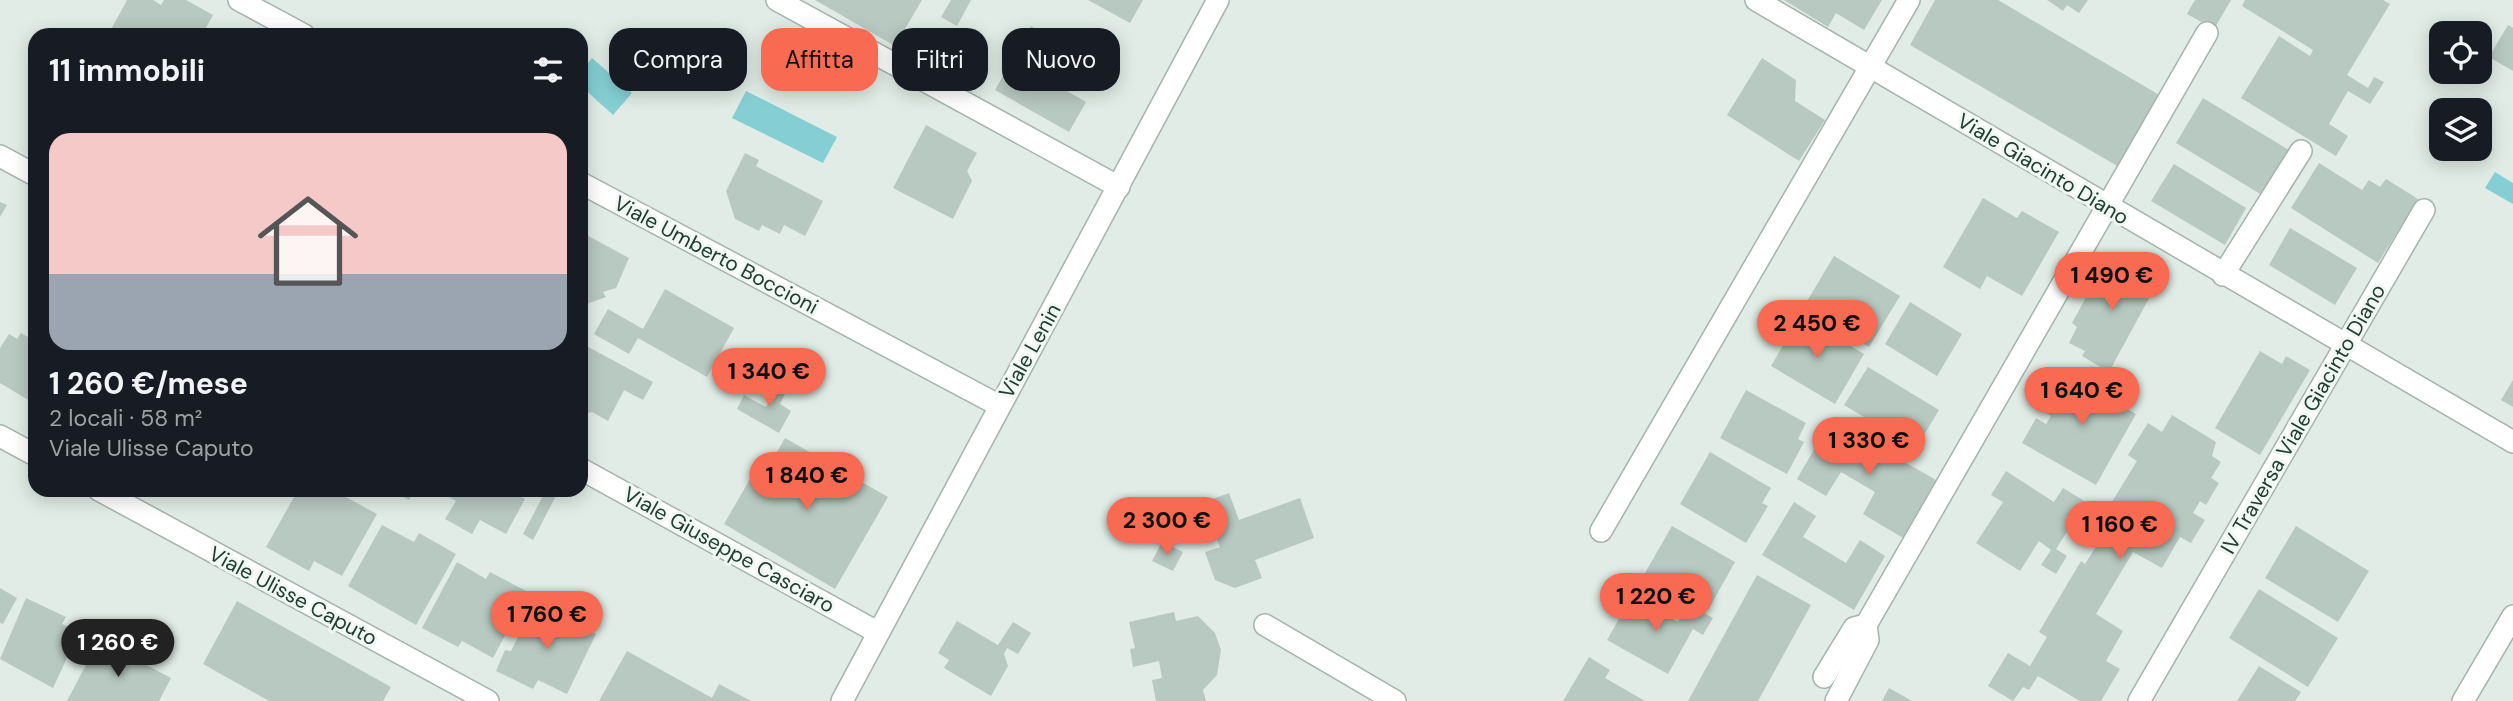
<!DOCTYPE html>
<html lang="it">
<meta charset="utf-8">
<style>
body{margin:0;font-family:"DM Sans",sans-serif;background:#20242c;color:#f1f3f6;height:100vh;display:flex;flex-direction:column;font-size:26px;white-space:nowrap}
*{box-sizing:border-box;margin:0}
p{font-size:23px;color:#9ea1a6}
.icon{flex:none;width:38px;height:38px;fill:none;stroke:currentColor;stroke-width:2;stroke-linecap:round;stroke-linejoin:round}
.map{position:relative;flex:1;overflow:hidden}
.sheet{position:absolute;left:28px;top:28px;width:560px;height:469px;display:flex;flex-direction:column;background:#171b24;border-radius:21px;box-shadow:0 4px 18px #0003}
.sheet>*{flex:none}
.guide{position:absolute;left:609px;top:28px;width:665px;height:63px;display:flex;gap:14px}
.buttons{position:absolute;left:2429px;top:21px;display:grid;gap:14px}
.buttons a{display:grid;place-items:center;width:63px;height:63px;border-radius:14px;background:#171b24;box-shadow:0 4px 18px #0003;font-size:35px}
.price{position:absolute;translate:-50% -60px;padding:0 16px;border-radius:24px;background:#f86a52;color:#111;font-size:23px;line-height:46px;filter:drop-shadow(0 2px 4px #0008)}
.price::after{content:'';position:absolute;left:50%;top:42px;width:21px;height:16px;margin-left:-10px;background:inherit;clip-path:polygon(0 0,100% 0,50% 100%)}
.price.active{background:#222;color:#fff}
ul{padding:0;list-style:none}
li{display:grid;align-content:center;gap:14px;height:371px;padding:0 21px}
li+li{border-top:2px solid #363941}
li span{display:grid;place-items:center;height:217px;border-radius:21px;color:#555}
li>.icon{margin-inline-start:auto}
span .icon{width:126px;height:126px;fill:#fffc;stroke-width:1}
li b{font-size:30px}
h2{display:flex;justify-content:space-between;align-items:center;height:84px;padding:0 21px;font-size:30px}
.chip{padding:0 24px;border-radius:21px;background:#171b24;box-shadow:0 4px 18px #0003;font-size:24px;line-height:63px}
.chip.active{background:#f86a52;color:#111}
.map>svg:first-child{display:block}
</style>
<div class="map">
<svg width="2513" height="701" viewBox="0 0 2513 701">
<rect width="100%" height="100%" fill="#e0ece5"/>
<g fill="#85cfd4">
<polygon points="592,58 632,93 613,115 581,86 581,71"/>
<polygon points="746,91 837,137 823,163 732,118"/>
<polygon points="2495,172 2513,183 2513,204 2485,188"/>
</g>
<g fill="#b8c9c1">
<polygon points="127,0 153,0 161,5 164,0 186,0 213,15 202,35 108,35"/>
<polygon points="815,0 922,0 895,46"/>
<polygon points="951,0 971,0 957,26 941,17"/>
<polygon points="1088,0 1143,0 1130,23"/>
<polygon points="1784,0 1882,0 1864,30 1836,13 1828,27"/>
<polygon points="1935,0 1998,0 2161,96 2119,167 1910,45"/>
<polygon points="2047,0 2088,0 2079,13 2067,5 2063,11"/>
<polygon points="2195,0 2231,0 2214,29 2187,14"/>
<polygon points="2245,0 2383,0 2390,4 2347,75 2368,88 2374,77 2384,82 2370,104 2348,91 2329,124 2348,136 2336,156 2241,98 2279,36 2310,56 2313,50 2242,6"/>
<polygon points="2508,25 2513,28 2513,71 2489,57"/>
<polygon points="1031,26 1086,56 1067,91 1086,102 1069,132 995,90"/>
<polygon points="1762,58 1796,80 1795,101 1825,120 1799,161 1727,115"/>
<polygon points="2203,98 2289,150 2262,195 2176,143"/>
<polygon points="926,125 977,153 967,171 972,181 953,219 893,188"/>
<polygon points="745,153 759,160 756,166 823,201 805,236 784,225 780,234 762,225 759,231 735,219 726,191"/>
<polygon points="2319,163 2362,190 2369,180 2380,187 2386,179 2418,199 2378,263 2291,208"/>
<polygon points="2174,164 2246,208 2225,245 2151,201"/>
<polygon points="1983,198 2017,218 2022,211 2059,232 2022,296 1987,276 1980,289 1943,267"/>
<polygon points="0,202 7,205 0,217"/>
<polygon points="2290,228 2357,268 2335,305 2269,265"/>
<polygon points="583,233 629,258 616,288 603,292 606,297 581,306"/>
<polygon points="2118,255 2160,278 2109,372 2082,356 2085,351 2069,343 2077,327 2072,323 2091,288 2098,292"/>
<polygon points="1834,256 1900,296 1869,347 1803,308"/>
<polygon points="665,289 734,328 707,377 638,338 629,354 594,334 608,309 643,329"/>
<polygon points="1910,302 1962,334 1937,376 1885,344"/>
<polygon points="1800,316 1864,354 1835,404 1771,366"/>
<polygon points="21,333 35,341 35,404 0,383 0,348 9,334 17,339"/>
<polygon points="581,343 653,382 643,400 624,390 608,421 592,412 581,415"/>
<polygon points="2260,351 2282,364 2286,356 2310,370 2260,455 2215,428"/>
<polygon points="2091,366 2116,380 2106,397 2136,414 2096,485 2022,443 2036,418 2046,424 2051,416 2042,411 2056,387 2068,395 2076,381 2082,382"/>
<polygon points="1868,367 1939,410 1916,448 1844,405"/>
<polygon points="782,377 791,382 780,404 791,411 779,433 737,409 744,395 766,407"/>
<polygon points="2513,380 2513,407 2501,400"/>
<polygon points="1746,390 1806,423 1798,439 1804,442 1787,474 1720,438"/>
<polygon points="2172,415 2216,442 2212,456 2221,462 2211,478 2219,483 2206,505 2200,501 2193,513 2205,520 2191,543 2180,537 2162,568 2133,552 2096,614 2123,631 2106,661 2120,669 2101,701 2080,701 2038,676 2029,690 2023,687 2013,701 1988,686 2008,653 2030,666 2047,637 2039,632 2081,561 2085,564 2104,534 2096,528 2137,461 2128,455 2148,423 2162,432"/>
<polygon points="1831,420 1936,480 1903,538 1863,514 1875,492 1841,472 1826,496 1797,479"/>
<polygon points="785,438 888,497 835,589 724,524 761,460 770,464"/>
<polygon points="1710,452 1771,488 1762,503 1768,506 1746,543 1680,504"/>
<polygon points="2006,471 2054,502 2063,488 2086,502 2056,549 2067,556 2056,574 2041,565 2051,550 2039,541 2020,571 1976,543 2003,502 1991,495"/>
<polygon points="298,490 333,490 377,514 342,576 314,561 309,571 266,547"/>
<polygon points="391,490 414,490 409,500"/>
<polygon points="453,490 520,490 517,495 525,499 506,534 480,520 472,534 445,519 456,501 449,497"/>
<polygon points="546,490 559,490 533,540 523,534"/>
<polygon points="1229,493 1239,520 1300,498 1314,538 1255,560 1262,578 1235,588 1215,580 1205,552 1220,547 1214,533 1193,540 1182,510"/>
<polygon points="1794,502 1816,516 1803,537 1846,563 1860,540 1885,556 1854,610 1762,555"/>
<polygon points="382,525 414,542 419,533 456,554 416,625 348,586"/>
<polygon points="1672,526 1735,562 1708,610 1645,573"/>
<polygon points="2296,526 2369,571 2338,622 2265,578"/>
<polygon points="1162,542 1183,552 1173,571 1152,561"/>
<polygon points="457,562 486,579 490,572 528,592 493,658 462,641 458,647 422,628"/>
<polygon points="1757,575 1811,605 1758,701 1688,701"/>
<polygon points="0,588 17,598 3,624 0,623"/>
<polygon points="2259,589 2338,638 2308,687 2229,638"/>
<polygon points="1632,596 1678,622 1688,604 1713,618 1703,635 1693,629 1668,674 1607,640"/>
<polygon points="26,598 66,617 62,624 79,632 53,688 0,659"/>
<polygon points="237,601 391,687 383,701 269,701 203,664"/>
<polygon points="534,604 596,634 567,694 538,680 533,689 496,671 505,650 511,651"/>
<polygon points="1174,612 1176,621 1198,616 1215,633 1221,650 1217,675 1203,690 1206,701 1156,701 1152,680 1162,678 1159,661 1133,667 1130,649 1135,648 1129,622"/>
<polygon points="957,621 998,645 1013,622 1031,633 1018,654 1007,648 1004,654 1008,666 991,696 944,668 949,660 938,653"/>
<polygon points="99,640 171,678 159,701 67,701"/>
<polygon points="627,651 712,698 719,684 751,701 599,701"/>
<polygon points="1589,657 1610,670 1605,678 1645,701 1563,701"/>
<polygon points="2259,666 2301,692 2295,701 2237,701"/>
<polygon points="1889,688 1912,701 1882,701"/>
</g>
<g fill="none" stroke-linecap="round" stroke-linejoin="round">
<defs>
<g id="minor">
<polyline points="239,0 304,35"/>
<polyline points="777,0 1119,187"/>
<polyline points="1756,0 2513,442"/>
<polyline points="0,156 35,175"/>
<polyline points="581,183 1000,406"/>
<polyline points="2223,275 2301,151"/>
<polyline points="0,436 35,455"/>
<polyline points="581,469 877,632"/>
<polyline points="99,490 488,701"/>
<polyline points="1601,531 1909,0"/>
<polyline points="1265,625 1395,701"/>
<polyline points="1866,625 2207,33"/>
<polyline points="1824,677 1854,628 1866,625"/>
<polyline points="842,701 1218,0"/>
<polyline points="1836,701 1868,640 1866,625"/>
<polyline points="2139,701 2424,210"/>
<polyline points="2463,701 2513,616"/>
</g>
</defs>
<use href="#minor" stroke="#a3b4ac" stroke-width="24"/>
<use href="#minor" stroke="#fff" stroke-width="21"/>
</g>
<g text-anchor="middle" stroke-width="6" stroke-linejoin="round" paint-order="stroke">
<g font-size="21" fill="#203d32" stroke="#f1f8f4">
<text transform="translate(2043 169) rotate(31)" y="7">Viale Giacinto Diano</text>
<text transform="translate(716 255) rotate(28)" y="7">Viale Umberto Boccioni</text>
<text transform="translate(1030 351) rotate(-61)" y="7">Viale Lenin</text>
<text transform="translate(2303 419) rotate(-60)" y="7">IV Traversa Viale Giacinto Diano</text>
<text transform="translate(729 550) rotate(29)" y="7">Viale Giuseppe Casciaro</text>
<text transform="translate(293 596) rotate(28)" y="7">Viale Ulisse Caputo</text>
</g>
</g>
</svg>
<div class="buttons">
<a><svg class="icon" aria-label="locate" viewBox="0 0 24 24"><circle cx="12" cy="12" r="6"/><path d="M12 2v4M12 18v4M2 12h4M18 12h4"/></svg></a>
<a><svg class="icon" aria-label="layers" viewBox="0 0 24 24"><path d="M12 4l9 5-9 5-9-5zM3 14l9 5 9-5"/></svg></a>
</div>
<b class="price" style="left:2112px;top:312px">1 490 €</b>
<b class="price" style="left:1817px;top:360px">2 450 €</b>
<b class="price" style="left:769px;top:408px">1 340 €</b>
<b class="price" style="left:2082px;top:427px">1 640 €</b>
<b class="price" style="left:1869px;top:477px">1 330 €</b>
<b class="price" style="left:807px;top:512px">1 840 €</b>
<b class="price" style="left:1167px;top:557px">2 300 €</b>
<b class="price" style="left:2120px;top:561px">1 160 €</b>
<b class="price" style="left:1656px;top:633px">1 220 €</b>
<b class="price" style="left:547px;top:651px">1 760 €</b>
<b class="price active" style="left:118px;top:679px">1 260 €</b>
<div class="guide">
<a class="chip">Compra</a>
<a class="chip active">Affitta</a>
<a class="chip">Filtri</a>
<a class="chip">Nuovo</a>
</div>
<section class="sheet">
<h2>11 immobili<svg class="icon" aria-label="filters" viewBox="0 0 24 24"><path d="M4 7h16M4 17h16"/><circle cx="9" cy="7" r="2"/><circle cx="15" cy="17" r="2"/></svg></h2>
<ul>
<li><span style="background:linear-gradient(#f6c9c9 65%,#9aa5b1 0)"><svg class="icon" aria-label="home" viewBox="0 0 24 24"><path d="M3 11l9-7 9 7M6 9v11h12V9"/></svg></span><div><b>1 260 €/mese</b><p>2 locali · 58 m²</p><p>Viale Ulisse Caputo</p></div></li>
</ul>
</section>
</div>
